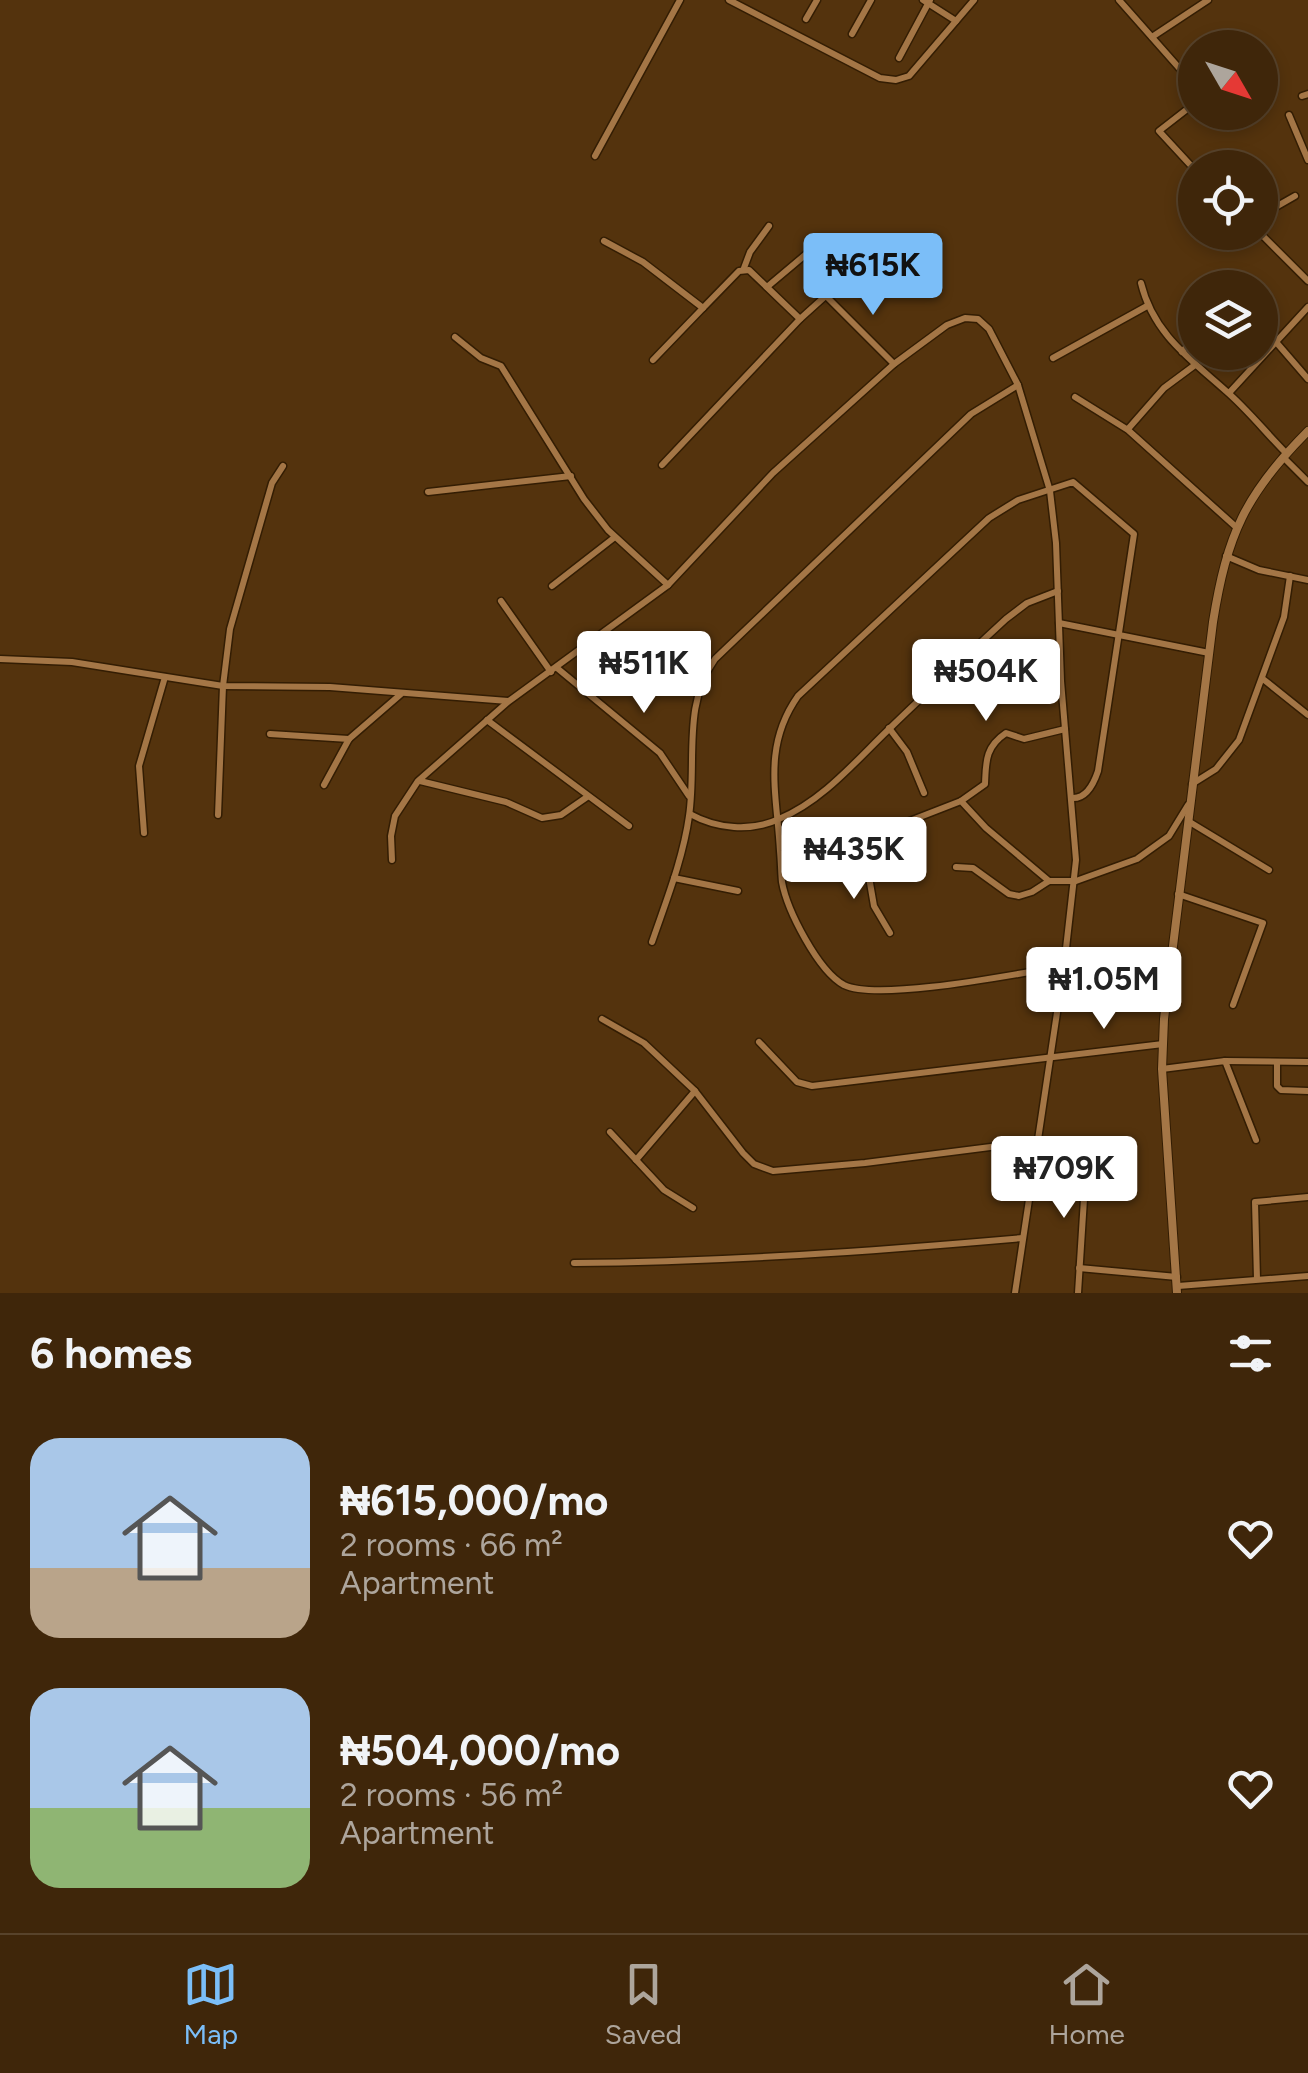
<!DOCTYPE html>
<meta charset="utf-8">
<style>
body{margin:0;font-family:Figtree,sans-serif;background:#4a3218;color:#f1f3f6;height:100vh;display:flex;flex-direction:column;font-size:38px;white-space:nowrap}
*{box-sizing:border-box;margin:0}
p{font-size:32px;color:#ada59c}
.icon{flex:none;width:55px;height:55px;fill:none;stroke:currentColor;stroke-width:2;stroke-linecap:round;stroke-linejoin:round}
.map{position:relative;height:1293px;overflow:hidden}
.side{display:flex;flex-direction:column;background:#3f260a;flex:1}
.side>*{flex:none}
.needle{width:65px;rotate:129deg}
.fabs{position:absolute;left:1178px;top:30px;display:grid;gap:20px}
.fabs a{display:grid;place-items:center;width:100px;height:100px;border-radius:50%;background:#3f260a;box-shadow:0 5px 15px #0003,0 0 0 2px #58432b;font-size:50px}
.price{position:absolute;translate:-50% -85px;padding:0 22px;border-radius:10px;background:#fff;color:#222;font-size:32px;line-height:65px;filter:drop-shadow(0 2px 5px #0008)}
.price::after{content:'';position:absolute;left:50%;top:60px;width:30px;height:22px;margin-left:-15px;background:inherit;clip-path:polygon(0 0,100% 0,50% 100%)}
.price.current{background:#7bbef8;color:#111}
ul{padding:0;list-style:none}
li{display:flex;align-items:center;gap:30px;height:250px;padding:0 30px}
li span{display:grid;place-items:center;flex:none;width:280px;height:200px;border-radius:30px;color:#555}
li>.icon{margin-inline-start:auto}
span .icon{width:120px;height:120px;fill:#fffc;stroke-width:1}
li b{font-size:42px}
h2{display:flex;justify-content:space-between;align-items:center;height:120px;padding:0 30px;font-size:42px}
.menu{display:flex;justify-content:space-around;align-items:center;height:140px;border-top:2px solid #58432b;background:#3f260a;font-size:28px;color:#ada59c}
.menu a{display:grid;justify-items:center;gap:5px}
.menu .current{color:#7bbef8}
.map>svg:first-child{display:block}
</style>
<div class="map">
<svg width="1308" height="1293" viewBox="0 0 1308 1293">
<rect width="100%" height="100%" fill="#54330d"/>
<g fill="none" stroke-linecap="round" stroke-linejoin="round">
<defs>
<g id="street">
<polyline points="729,0 880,78 896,80 909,76 974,0"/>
<polyline points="923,0 956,21"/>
<polyline points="1119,0 1195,86"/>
<polyline points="806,19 817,0"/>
<polyline points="852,34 871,0"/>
<polyline points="1152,37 1208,0"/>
<polyline points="899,58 930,0"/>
<polyline points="1302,96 1308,94"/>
<polyline points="1195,103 1159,131 1195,170"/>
<polyline points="1289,115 1308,160"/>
<polyline points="595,156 680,0"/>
<polyline points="1260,216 1295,196"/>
<polyline points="1259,232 1308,281"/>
<polyline points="604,241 643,262 703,308 739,271 749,270 800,319"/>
<polyline points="744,268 750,252 769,226"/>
<path d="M1141,283C1153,333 1189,358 1226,391C1248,410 1266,433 1286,453"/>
<polyline points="767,287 811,250"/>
<polyline points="827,297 894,364"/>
<polyline points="455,337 481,358 501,366 584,499 608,530 668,585"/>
<polyline points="1276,342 1308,379"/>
<polyline points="1182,352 1195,337"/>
<polyline points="1053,358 1147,306"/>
<polyline points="653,360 703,308"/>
<polyline points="1229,393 1308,307"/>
<polyline points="1075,397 1128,430 1236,527"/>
<polyline points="1128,429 1164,388 1195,365"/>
<polyline points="1283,457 1308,482"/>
<polyline points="662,465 800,319 872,254"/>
<polyline points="428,492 571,476"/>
<polyline points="1226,556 1259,570 1308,580"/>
<polyline points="552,586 615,537"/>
<polyline points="501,601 551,672"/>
<polyline points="1059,623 1209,653"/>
<polyline points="0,659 72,662 223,686 330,687 508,701"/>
<polyline points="557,668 660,753 689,796"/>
<polyline points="1263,679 1308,715"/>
<polyline points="487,720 629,826"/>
<polyline points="889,728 907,752 924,793"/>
<polyline points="270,734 349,739"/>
<polyline points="420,781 506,802 542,818 561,815 587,797"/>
<polyline points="1192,784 1216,769 1239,740 1284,617 1290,576"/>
<polyline points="324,785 349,739 401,694"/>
<path d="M1072,798C1086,799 1094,783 1098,771L1134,534L1073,482L1018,500L989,518L798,696C762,747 777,794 780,851C781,861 781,872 782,882C787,910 818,971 844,985C879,1002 1021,973 1064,966C1099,960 1135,958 1171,954"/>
<path d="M961,801L985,784C986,762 985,747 1006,733L1024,739L1065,729"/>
<path d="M690,814C717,829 751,832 779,819C822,801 854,763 887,731C926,693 966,656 1006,619L1027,603L1058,591"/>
<polyline points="218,815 223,686 230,629 272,483 283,466"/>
<polyline points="1188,821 1269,870"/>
<polyline points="907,822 961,801 986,828 1049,881"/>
<polyline points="144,833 139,766 165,677"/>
<polyline points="780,838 838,854 917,845"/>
<polyline points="865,854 874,906 890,933"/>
<polyline points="392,860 391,836 395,816 418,781 509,701 668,585 773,473 894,364 947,325 965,318 978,319 989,329 1018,385 1050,491 1056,543 1061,681 1076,860 1064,966 1015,1293"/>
<polyline points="956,867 973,868 1009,894 1019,896 1032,892 1049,881 1076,881 1137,859 1169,836 1188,805"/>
<polyline points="674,878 738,891"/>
<polyline points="1178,894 1263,923 1233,1005"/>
<path d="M652,942C666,901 683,859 689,816C697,763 682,705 715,659L971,414L1018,385"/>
<polyline points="602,1019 644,1043 695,1091 743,1153 754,1164 773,1171 865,1163 1037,1141"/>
<polyline points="759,1042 797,1082 812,1086 1163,1044"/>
<polyline points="1225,1061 1308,1062"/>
<polyline points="1277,1062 1277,1086 1281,1090 1308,1091"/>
<polyline points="1162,1069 1225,1061 1256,1140"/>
<polyline points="610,1132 664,1190 693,1208"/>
<polyline points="636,1160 695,1091"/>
<path d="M574,1263C725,1262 874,1251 1023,1238"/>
<polyline points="1079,1268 1177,1277"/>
<polyline points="1257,1279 1255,1202 1308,1197"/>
<polyline points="1178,1286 1308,1276"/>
<polyline points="1078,1293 1087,1152"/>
</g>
<path id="secondary" d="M1177,1293L1162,1069L1164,1019L1213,622C1227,535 1245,494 1308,431"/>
</defs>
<use href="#street" stroke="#331d03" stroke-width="9"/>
<use href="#secondary" stroke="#331d03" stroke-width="10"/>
<use href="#street" stroke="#a47646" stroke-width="6"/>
<use href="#secondary" stroke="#a47646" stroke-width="8"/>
</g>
</svg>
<div class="fabs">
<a><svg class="needle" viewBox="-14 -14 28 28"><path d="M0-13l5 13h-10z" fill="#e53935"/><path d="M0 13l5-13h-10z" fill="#ada59c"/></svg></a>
<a><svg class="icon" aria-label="locate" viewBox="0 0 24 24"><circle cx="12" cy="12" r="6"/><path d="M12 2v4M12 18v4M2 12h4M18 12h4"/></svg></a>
<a><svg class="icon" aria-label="layers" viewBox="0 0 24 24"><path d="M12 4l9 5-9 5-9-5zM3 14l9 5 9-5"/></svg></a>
</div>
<b class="price current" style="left:873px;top:318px">₦615K</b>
<b class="price" style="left:644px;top:716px">₦511K</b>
<b class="price" style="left:986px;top:724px">₦504K</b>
<b class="price" style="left:854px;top:902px">₦435K</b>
<b class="price" style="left:1104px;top:1032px">₦1.05M</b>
<b class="price" style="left:1064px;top:1221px">₦709K</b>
</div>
<section class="side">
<h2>6 homes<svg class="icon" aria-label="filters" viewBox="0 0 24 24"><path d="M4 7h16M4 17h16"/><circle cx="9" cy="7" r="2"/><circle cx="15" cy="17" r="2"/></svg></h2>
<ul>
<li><span style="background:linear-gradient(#a9c7e8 65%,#b9a48a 0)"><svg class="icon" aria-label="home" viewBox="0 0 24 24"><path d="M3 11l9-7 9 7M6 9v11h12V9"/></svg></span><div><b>₦615,000/mo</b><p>2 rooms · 66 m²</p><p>Apartment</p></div><svg class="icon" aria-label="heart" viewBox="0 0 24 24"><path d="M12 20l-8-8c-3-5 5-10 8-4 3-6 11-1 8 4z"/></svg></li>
<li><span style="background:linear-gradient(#a9c7e8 60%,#8fb573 0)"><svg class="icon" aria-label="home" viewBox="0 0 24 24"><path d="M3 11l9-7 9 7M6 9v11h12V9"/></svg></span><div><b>₦504,000/mo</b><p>2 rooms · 56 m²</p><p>Apartment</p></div><svg class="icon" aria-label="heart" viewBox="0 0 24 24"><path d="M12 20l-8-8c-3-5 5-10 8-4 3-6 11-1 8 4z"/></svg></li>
</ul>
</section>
<nav class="menu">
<a class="current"><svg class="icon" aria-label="map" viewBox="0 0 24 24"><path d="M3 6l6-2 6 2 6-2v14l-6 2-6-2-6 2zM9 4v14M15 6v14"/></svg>Map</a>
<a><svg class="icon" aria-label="saved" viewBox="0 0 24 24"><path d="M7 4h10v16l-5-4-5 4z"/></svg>Saved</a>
<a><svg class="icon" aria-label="home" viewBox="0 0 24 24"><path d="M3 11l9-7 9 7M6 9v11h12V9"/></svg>Home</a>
</nav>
